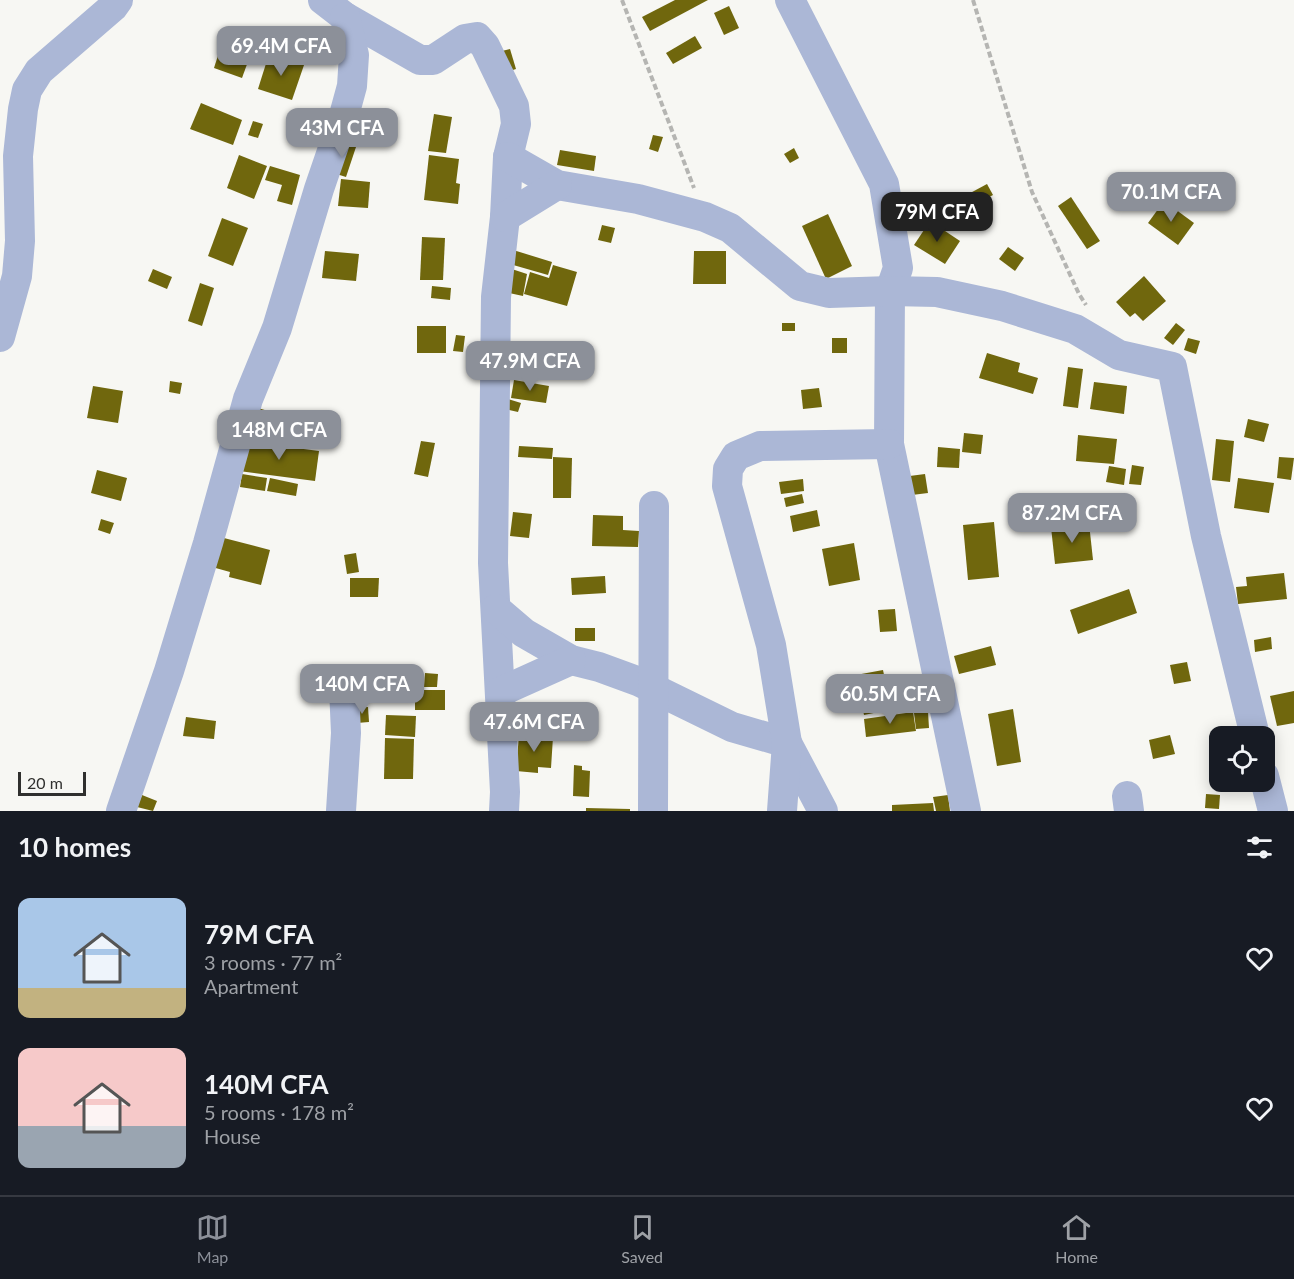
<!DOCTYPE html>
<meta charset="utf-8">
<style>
body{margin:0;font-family:Lato,sans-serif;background:#242831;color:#f1f3f6;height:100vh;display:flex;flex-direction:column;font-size:22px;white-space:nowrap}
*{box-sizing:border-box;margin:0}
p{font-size:20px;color:#9ea1a6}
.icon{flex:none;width:33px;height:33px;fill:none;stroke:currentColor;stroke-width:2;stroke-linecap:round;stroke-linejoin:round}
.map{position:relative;height:811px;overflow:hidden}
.details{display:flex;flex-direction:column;background:#171b24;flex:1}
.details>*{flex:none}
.fabs{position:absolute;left:1209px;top:726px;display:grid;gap:12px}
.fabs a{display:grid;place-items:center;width:66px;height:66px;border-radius:12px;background:#171b24;box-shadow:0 3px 15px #0003;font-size:30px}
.scale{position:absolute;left:18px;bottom:15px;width:68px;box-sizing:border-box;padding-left:6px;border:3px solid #30302e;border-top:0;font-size:16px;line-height:21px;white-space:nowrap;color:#30302e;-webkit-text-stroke:4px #f7f7f3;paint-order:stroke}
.price{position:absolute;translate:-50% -51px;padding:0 14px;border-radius:12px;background:#8c9099;color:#fff;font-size:20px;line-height:39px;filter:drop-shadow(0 2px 3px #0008)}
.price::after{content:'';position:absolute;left:50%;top:36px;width:18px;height:14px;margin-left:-9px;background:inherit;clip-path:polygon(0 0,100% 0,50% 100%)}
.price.on{background:#222;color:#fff}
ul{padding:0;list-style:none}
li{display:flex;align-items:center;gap:18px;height:150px;padding:0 18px}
li span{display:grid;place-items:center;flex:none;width:168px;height:120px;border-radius:12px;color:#555}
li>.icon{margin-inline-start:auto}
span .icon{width:72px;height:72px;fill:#fffc;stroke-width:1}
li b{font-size:26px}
h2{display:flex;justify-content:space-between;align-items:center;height:72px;padding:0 18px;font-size:26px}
.tabs{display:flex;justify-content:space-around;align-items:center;height:84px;border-top:2px solid #363941;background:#171b24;font-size:16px;color:#9ea1a6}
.tabs a{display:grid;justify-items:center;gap:3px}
.tabs .on{color:#8c9099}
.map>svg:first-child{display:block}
</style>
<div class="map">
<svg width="1294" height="811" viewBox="0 0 1294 811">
<rect width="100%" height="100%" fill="#f7f7f3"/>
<g fill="#70670d">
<polygon points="675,0 708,0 650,31 642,17"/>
<polygon points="729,6 739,28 724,35 714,13"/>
<polygon points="695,36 702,48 673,64 666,53"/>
<polygon points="221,46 250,56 242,78 214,68"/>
<polygon points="510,49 516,69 503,73 498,52"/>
<polygon points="269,54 304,65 292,100 258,89"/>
<polygon points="201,103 242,120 233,145 190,129"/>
<polygon points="371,111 386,114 383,130 367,127"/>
<polygon points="434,114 452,117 446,153 428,151"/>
<polygon points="253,121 263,124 258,138 248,135"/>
<polygon points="349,124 377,130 374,141 347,135"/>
<polygon points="653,135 663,137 658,152 649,149"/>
<polygon points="337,141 356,147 346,177 327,171"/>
<polygon points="794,148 799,158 790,163 784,154"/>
<polygon points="560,150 596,156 594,171 557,165"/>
<polygon points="239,155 267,166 254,199 227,188"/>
<polygon points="429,155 459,159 456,183 460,184 458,204 424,200"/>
<polygon points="270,166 300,175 292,205 277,201 282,185 265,180"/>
<polygon points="341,179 370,182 368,208 338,206"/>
<polygon points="987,184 993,195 967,209 961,198"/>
<polygon points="1071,197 1100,241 1087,249 1058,206"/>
<polygon points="1164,201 1194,223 1178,245 1148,223"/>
<polygon points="828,214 852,266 826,279 802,226"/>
<polygon points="222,218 248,228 233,266 208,256"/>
<polygon points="930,221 960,241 945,264 914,245"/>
<polygon points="602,225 615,228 611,243 598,240"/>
<polygon points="422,237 445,238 443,280 420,280"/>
<polygon points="1008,247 1024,258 1015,271 999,259"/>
<polygon points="510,249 552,262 548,275 506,263"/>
<polygon points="325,251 359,254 356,281 322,278"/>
<polygon points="694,251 726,251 726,284 693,284"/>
<polygon points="553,265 577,272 567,306 524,294 530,272 549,278"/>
<polygon points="506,267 527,274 523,296 505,292"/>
<polygon points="153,269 172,277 167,289 148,281"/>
<polygon points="1144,276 1166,301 1143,321 1135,313 1130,317 1116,302"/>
<polygon points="200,283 214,288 202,326 188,321"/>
<polygon points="432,286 451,288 450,300 431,298"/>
<rect x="782" y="323" width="13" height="8"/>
<polygon points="1176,323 1185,330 1173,345 1164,338"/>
<rect x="417" y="326" width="29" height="27"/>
<polygon points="456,335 465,336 463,352 453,351"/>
<rect x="832" y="338" width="15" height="15"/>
<polygon points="1188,338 1200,341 1196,354 1184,350"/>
<polygon points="523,345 551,354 548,366 519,358"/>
<polygon points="987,353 1020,363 1018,372 1038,378 1033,394 979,378"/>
<polygon points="1068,367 1083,369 1078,408 1063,406"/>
<polygon points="514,380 549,386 546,403 511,398"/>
<polygon points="170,381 182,383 180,394 169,392"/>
<polygon points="1094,382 1127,386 1124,414 1090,409"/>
<polygon points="93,386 123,391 118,423 87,418"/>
<polygon points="819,388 822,407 803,409 801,390"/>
<polygon points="508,399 521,403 518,412 505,409"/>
<polygon points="258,408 278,414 274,428 254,423"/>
<polygon points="1248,419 1269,424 1264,442 1244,437"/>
<polygon points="964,433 983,435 981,454 962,452"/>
<polygon points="1078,435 1117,439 1114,464 1076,461"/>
<polygon points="1216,439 1234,441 1230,482 1212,480"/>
<polygon points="243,441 319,451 315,481 239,471"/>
<polygon points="421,441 435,443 428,477 414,474"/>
<polygon points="519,446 553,448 552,459 518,457"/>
<polygon points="938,447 960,449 959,468 937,467"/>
<polygon points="553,457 572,458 571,498 553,498"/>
<polygon points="1279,457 1294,458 1291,480 1277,478"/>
<polygon points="1132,465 1144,467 1141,485 1129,484"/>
<polygon points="1109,466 1126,469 1124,485 1106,482"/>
<polygon points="97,470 127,478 121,501 91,493"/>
<polygon points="242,474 267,478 265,491 240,487"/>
<polygon points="925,474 928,493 904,496 902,477"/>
<polygon points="270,478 298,484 296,496 267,491"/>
<polygon points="1238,478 1274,483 1269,513 1234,508"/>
<polygon points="803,479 804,491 781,494 779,482"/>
<polygon points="802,494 804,503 786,507 784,498"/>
<polygon points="817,510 820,526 793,532 790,516"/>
<polygon points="513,512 532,514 529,538 510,536"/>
<polygon points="593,515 623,516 623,530 639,531 638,547 592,546"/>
<polygon points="101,519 114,523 110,534 98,530"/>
<polygon points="994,522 999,577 968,580 963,525"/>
<polygon points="1089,523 1093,560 1055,564 1051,527"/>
<polygon points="220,537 270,550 261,585 229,577 230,572 212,567"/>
<polygon points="854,543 860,580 829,586 822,549"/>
<polygon points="356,553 359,572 347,574 344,555"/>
<polygon points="1284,573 1287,599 1238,604 1236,587 1247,586 1246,577"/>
<polygon points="605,576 606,593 572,595 571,578"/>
<polygon points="350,578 379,578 378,597 350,597"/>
<polygon points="1129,589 1137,613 1078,634 1070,610"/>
<polygon points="895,609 897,631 880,632 878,610"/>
<rect x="575" y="628" width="20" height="13"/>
<polygon points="1271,637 1272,649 1255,652 1254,640"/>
<polygon points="991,646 996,665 959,674 954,656"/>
<polygon points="1187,662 1191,681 1174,684 1170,665"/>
<polygon points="883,670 887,689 894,687 898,708 864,715 856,675"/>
<polygon points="425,673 438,674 437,687 424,687"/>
<rect x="415" y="690" width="30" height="20"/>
<polygon points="1294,691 1294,723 1277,726 1270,696"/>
<polygon points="368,707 369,722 357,723 356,708"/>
<polygon points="1013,709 1021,762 997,766 988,714"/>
<polygon points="913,712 916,731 866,737 864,719"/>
<polygon points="928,712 929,728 916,729 914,713"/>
<polygon points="386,715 416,716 415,737 385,735"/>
<polygon points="186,717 216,721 214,739 183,736"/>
<polygon points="519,735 553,737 551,768 538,767 538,773 516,771"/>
<polygon points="1170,735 1175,754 1153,759 1149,740"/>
<polygon points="385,738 414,739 413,779 384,779"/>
<polygon points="574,765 582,766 582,770 590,771 589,797 573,796"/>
<polygon points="1206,794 1220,795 1219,809 1205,808"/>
<polygon points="142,795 157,801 153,811 137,807"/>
<polygon points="948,795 950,811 936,811 933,797"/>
<polygon points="933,803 934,811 892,811 892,805"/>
<polygon points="586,808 630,809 630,811 586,811"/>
</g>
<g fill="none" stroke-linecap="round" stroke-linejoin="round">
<g stroke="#b5b5b2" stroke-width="4" stroke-dasharray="6 3" stroke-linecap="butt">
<polyline points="622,0 694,188"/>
<polyline points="973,0 1032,192 1079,294 1086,305"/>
</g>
<g stroke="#abb7d6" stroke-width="30">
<polyline points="323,0 345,17 420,60 433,60 465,39 477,37 485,46 514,106 516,124 508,157 505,217 496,297 493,563 505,792 504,811"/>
<polyline points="790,0 884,184 898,268 890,291 889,444 966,811"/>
<polyline points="508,157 557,185 638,199 705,217 730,228 800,286 829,293 890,291 937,292 1002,306 1075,329 1119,355 1172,367 1206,536 1255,736"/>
<polyline points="505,217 557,185"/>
<polyline points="0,337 17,276 20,241 18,156 23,109 27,90 39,71 113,7 118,0"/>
<polyline points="496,609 524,633 571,660 599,667 640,682 732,727 787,743 823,811"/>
<polyline points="500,692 571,660"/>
<polyline points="1264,776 1273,811"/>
<polyline points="1127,796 1129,811"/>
<polyline points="121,811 169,671 208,543 248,399 277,328 319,189 343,119 352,86 354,55 345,17"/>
<polyline points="341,811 346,733 344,688"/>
<polyline points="653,811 654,506"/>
<polyline points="782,811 787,743 771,645 727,486 728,469 736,456 760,446 889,444"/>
</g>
</g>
</svg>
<div class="fabs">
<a><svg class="icon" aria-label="locate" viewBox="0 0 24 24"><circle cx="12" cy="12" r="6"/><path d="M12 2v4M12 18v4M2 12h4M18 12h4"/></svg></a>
</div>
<div class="scale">20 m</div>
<b class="price" style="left:281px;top:77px">69.4M CFA</b>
<b class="price" style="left:342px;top:159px">43M CFA</b>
<b class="price" style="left:1171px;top:223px">70.1M CFA</b>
<b class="price on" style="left:937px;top:243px">79M CFA</b>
<b class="price" style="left:530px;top:392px">47.9M CFA</b>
<b class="price" style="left:279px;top:461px">148M CFA</b>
<b class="price" style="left:1072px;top:544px">87.2M CFA</b>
<b class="price" style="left:362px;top:715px">140M CFA</b>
<b class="price" style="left:890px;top:725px">60.5M CFA</b>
<b class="price" style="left:534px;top:753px">47.6M CFA</b>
</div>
<section class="details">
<h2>10 homes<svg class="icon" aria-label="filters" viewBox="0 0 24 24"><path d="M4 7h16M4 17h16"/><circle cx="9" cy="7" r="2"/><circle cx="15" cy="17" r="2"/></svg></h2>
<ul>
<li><span style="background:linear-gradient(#a9c7e8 75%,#c2b280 0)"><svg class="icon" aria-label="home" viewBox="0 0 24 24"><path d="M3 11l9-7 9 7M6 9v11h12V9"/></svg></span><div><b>79M CFA</b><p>3 rooms · 77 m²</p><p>Apartment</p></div><svg class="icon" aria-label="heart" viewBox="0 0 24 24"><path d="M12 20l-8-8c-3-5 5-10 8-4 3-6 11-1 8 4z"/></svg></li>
<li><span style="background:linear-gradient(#f6c9c9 65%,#9aa5b1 0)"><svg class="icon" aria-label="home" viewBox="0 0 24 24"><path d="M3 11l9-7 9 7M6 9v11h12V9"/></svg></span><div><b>140M CFA</b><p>5 rooms · 178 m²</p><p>House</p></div><svg class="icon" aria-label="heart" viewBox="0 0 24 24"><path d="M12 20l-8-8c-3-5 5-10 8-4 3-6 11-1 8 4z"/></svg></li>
</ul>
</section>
<nav class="tabs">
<a class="on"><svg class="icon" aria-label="map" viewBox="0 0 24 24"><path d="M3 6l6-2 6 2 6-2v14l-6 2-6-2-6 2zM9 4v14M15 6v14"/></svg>Map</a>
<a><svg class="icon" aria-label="saved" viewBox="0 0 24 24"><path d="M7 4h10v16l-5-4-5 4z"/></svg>Saved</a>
<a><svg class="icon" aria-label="home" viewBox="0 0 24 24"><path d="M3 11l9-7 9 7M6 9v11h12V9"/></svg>Home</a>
</nav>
